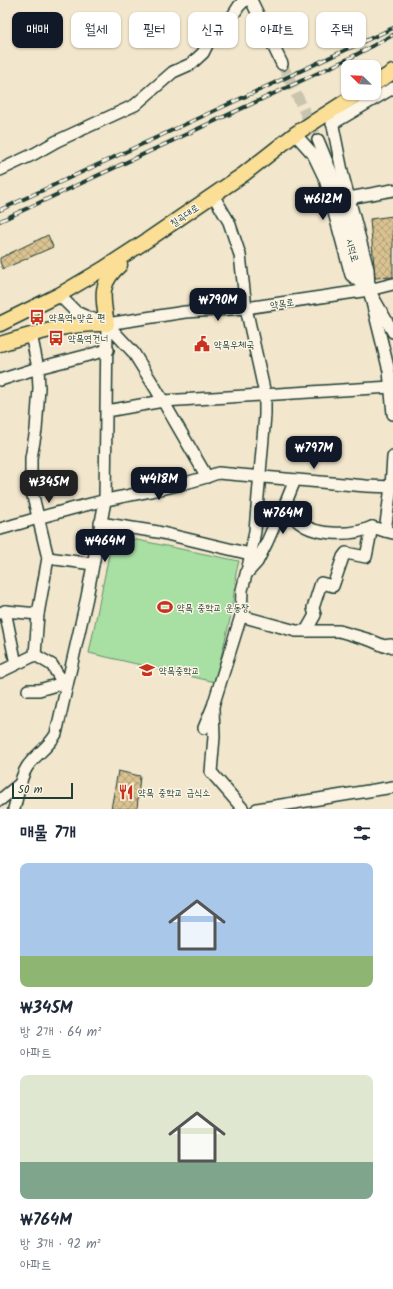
<!DOCTYPE html>
<html lang="ko">
<meta charset="utf-8">
<style>
body{margin:0;font-family:Kalam,"Poor Story",sans-serif;background:#f6f6f7;color:#1f2937;height:100vh;display:flex;flex-direction:column;font-size:15px;white-space:nowrap}
*{box-sizing:border-box;margin:0}
p{font-size:13px;color:#747a83}
.icon{flex:none;width:22px;height:22px;fill:none;stroke:currentColor;stroke-width:2;stroke-linecap:round;stroke-linejoin:round}
.map{position:relative;height:809px;overflow:hidden}
.details{display:flex;flex-direction:column;background:#fff;flex:1}
.details>*{flex:none}
.guide{position:absolute;left:12px;top:12px;width:369px;height:36px;display:flex;gap:8px}
.needle{width:26px;rotate:293deg}
.tools{position:absolute;left:341px;top:60px;display:grid;gap:8px}
.tools a{display:grid;place-items:center;width:40px;height:40px;border-radius:8px;background:#fff;box-shadow:0 1px 3px #0004;font-size:20px}
.scale{position:absolute;left:12px;bottom:10px;width:61px;box-sizing:border-box;padding-left:4px;border:2px solid #1f3d34;border-top:0;font-size:11px;line-height:14px;white-space:nowrap;color:#1f3d34;-webkit-text-stroke:3px #fcf5e5;paint-order:stroke}
.price{position:absolute;translate:-50% -34px;padding:0 9px;border-radius:8px;background:#111827;color:#fff;font-size:13px;line-height:26px;filter:drop-shadow(0 1px 2px #0008)}
.price::after{content:'';position:absolute;left:50%;top:24px;width:12px;height:9px;margin-left:-6px;background:inherit;clip-path:polygon(0 0,100% 0,50% 100%)}
.price.on{background:#222;color:#fff}
ul{padding:0;list-style:none}
li{display:grid;align-content:center;gap:8px;height:212px;padding:0 20px}
li span{display:grid;place-items:center;height:124px;border-radius:8px;color:#555}
li>.icon{margin-inline-start:auto}
span .icon{width:72px;height:72px;fill:#fffc;stroke-width:1}
li b{font-size:17px}
h2{display:flex;justify-content:space-between;align-items:center;height:48px;padding:0 20px;font-size:17px}
.tag{padding:0 14px;border-radius:8px;background:#fff;box-shadow:0 1px 3px #0004;font-size:14px;line-height:36px}
.tag.on{background:#111827;color:#fff}
.map>svg:first-child{display:block}
</style>
<div class="map">
<svg width="393" height="809" viewBox="0 0 393 809">
<defs>
<pattern id="building-cross-hatch" width="8" height="8" patternUnits="userSpaceOnUse"><rect width="8" height="8" fill="#dac291"/><path d="M0 0l8 8M0 8l8-8" fill="none" stroke="#b09f77"/></pattern>
</defs>
<rect width="100%" height="100%" fill="#f2e6cc"/>
<filter id="ink" filterUnits="userSpaceOnUse"><feTurbulence type="fractalNoise" baseFrequency=".025" numOctaves="2"/><feDisplacementMap in="SourceGraphic" scale="8" xChannelSelector="R" yChannelSelector="G"/><feConvolveMatrix kernelMatrix="1 2 1 2 8 2 1 2 1" color-interpolation-filters="sRGB"/></filter>
<g filter="url(#ink)">
<polygon fill="#a8dfa3" stroke="#648e6c" points="113,535 239,561 236,573 232,611 215,682 89,653"/>
<g fill="url(#building-cross-hatch)" stroke="#1f3d34">
<polygon points="393,216 393,277 375,278 370,219"/>
<polygon points="48,235 53,247 3,269 0,262 0,258"/>
<polygon points="118,771 140,776 137,809 111,809"/>
</g>
<g fill="none" stroke-linecap="round" stroke-linejoin="round">
<polyline stroke="#c8c4ae" stroke-width="11" stroke-dasharray="11 5.5" stroke-linecap="butt" points="282,64 318,140"/>
<defs>
<g id="minor">
<polyline points="251,0 282,64"/>
<polyline points="330,111 343,176 368,269 369,290 389,371 393,414"/>
<polyline points="332,124 393,88"/>
<polyline points="295,134 313,154 325,179 351,275 369,290 393,332"/>
<polyline points="318,140 332,174 358,270 365,284"/>
<polyline points="0,170 34,154 57,141 135,105 173,72 191,64 203,53 214,31 228,23 239,6 245,0"/>
<polyline points="349,198 393,190"/>
<polyline points="59,295 76,312 85,316 107,324 185,312 246,308 369,290 393,284"/>
<polyline points="107,324 133,352 156,389 207,477"/>
<polyline points="0,380 38,368 108,350"/>
<polyline points="107,411 163,401 391,387"/>
<polyline points="393,457 391,487 385,531 393,533"/>
<path d="M284,507C289,512 294,518 300,523C317,536 353,536 372,527L385,531"/>
<path d="M257,510C264,518 268,520 278,517"/>
<polyline points="100,523 158,532 250,554"/>
<path d="M0,529C35,519 71,508 107,500C144,492 182,486 218,473L366,486L393,487"/>
<polyline points="48,558 93,564"/>
<polyline points="247,573 257,562 267,542 278,517 284,507 295,480"/>
<polyline points="5,611 16,664"/>
<polyline points="0,613 5,611 38,614"/>
<polyline points="241,616 296,631 339,631 370,640 384,646 391,645 393,647"/>
<polyline points="306,631 315,615 313,608 321,583 333,586 343,557 346,553 366,557 372,527"/>
<polyline points="35,655 52,665 66,688"/>
<polyline points="0,672 35,655 38,614 48,558 31,488 31,458 36,430 39,388 38,368 31,334"/>
<polyline points="28,690 39,690 63,683"/>
<polyline points="213,709 214,737 211,772 243,809"/>
<polyline points="204,728 213,706 241,616 242,590 249,563 255,531 265,415 265,394 246,308 240,255 229,222 213,195"/>
<polyline points="0,800 21,783"/>
<path d="M14,809C18,796 19,779 27,767C35,755 49,747 56,734L87,597L105,501L107,324"/>
<polyline points="257,809 393,787"/>
</g>
<g id="major">
<polyline points="374,84 393,72"/>
<polyline points="0,324 59,295 103,269 149,239 244,174 295,134 359,93"/>
<path d="M0,344C35,333 70,323 107,324C103,298 98,284 120,265"/>
</g>
</defs>
<use href="#minor" stroke="#1f3d34" stroke-width="14"/>
<use href="#major" stroke="#1f3d34" stroke-width="17"/>
<use href="#minor" stroke="#fcf5e5" stroke-width="11"/>
<use href="#major" stroke="#fbdf96" stroke-width="14"/>
<defs>
<g id="rail">
<polyline points="0,210 393,28"/>
<polyline points="0,221 348,59 393,35"/>
</g>
</defs>
<use href="#rail" stroke="#1f3d34" stroke-width="4"/>
<use href="#rail" stroke="#fcf5e5" stroke-width="2.5" stroke-dasharray="8" stroke-linecap="butt"/>
</g>
</g>
<defs>
<symbol id="bus-bare" viewBox="-9 -9 18 18"><path d="M-5-6H5V4H4V6H2V4H-2V6H-4V4H-5ZM-3.5-4V0h7V-4ZM-3.5 1.2v1.5H-2V1.2ZM2 1.2v1.5H3.5V1.2Z" fill="#c8321e" stroke="#fcf5e5" stroke-width="2.5" paint-order="stroke"/></symbol>
<symbol id="civic-bare" viewBox="-9 -9 18 18"><path d="M-.6-6.5H3V-4.5H.6V-3L4-1V1h2V6H-6V1h2V-1L-.6-3ZM-1.2 2.5V6h2.4V2.5Z" fill="#c8321e" stroke="#fcf5e5" stroke-width="2.5" paint-order="stroke"/></symbol>
<symbol id="stadium-bare" viewBox="-9 -9 18 18"><path d="M0-5a6.5 5 0 1 0 0 10a6.5 5 0 1 0 0-10ZM-3.5-1.8h7v3.6h-7Z" fill="#c8321e" stroke="#fcf5e5" stroke-width="2.5" paint-order="stroke"/></symbol>
<symbol id="school-bare" viewBox="-9 -9 18 18"><path d="M0-5L7-2L0 1L-7-2ZM-4 1L0 2.5L4 1V4Q0 6-4 4Z" fill="#c8321e" stroke="#fcf5e5" stroke-width="2.5" paint-order="stroke"/></symbol>
<symbol id="restaurant-bare" viewBox="-9 -9 18 18"><path d="M-5-6h1v4h1v-4h1v4h1v-4h1v5L-1.5 .5V6h-2V.5L-5-1ZM5-6V6H3V1.5H1.5Q1.5-4 5-6Z" fill="#c8321e" stroke="#fcf5e5" stroke-width="2.5" paint-order="stroke"/></symbol>
</defs>
<g fill-rule="evenodd">
<use href="#bus-bare" x="26" y="306" width="22" height="22"/>
<use href="#bus-bare" x="45" y="327" width="22" height="22"/>
<use href="#civic-bare" x="191" y="333" width="22" height="22"/>
<use href="#stadium-bare" x="154" y="596" width="22" height="22"/>
<use href="#school-bare" x="136" y="659" width="22" height="22"/>
<use href="#restaurant-bare" x="115" y="781" width="22" height="22"/>
</g>
<g text-anchor="middle" stroke-width="3" stroke-linejoin="round" paint-order="stroke">
<g font-size="10" fill="#1f3d34" stroke="#fcf5e5">
<text transform="translate(184 215) rotate(-34)" y="4">칠곡대로</text>
<text transform="translate(353 250) rotate(75)" y="4">시덕로</text>
<text transform="translate(282 303) rotate(-9)" y="4">약목로</text>
</g>
<g font-size="10" fill="#1f3d34" stroke="#fcf5e5" text-anchor="start">
<text x="49" y="321">약목역 맞은 편</text>
<text x="68" y="342">약목역건너</text>
<text x="214" y="348">약목우체국</text>
<text x="177" y="611">약목 중학교 운동장</text>
<text x="159" y="674">약목중학교</text>
<text x="138" y="796">약목 중학교 급식소</text>
</g>
</g>
</svg>
<div class="tools">
<a><svg class="needle" viewBox="-14 -14 28 28"><path d="M0-13l5 13h-10z" fill="#e53935"/><path d="M0 13l5-13h-10z" fill="#747a83"/></svg></a>
</div>
<div class="scale">50 m</div>
<b class="price" style="left:323px;top:221px">₩612M</b>
<b class="price" style="left:218px;top:322px">₩790M</b>
<b class="price" style="left:314px;top:470px">₩797M</b>
<b class="price" style="left:159px;top:501px">₩418M</b>
<b class="price on" style="left:49px;top:504px">₩345M</b>
<b class="price" style="left:283px;top:535px">₩764M</b>
<b class="price" style="left:105px;top:563px">₩464M</b>
<div class="guide">
<a class="tag on">매매</a>
<a class="tag">월세</a>
<a class="tag">필터</a>
<a class="tag">신규</a>
<a class="tag">아파트</a>
<a class="tag">주택</a>
</div>
</div>
<section class="details">
<h2>매물 7개<svg class="icon" aria-label="filters" viewBox="0 0 24 24"><path d="M4 7h16M4 17h16"/><circle cx="9" cy="7" r="2"/><circle cx="15" cy="17" r="2"/></svg></h2>
<ul>
<li><span style="background:linear-gradient(#a9c7e8 75%,#8fb573 0)"><svg class="icon" aria-label="home" viewBox="0 0 24 24"><path d="M3 11l9-7 9 7M6 9v11h12V9"/></svg></span><div><b>₩345M</b><p>방 2개 · 64 m²</p><p>아파트</p></div></li>
<li><span style="background:linear-gradient(#dfe7d0 70%,#7fa58c 0)"><svg class="icon" aria-label="home" viewBox="0 0 24 24"><path d="M3 11l9-7 9 7M6 9v11h12V9"/></svg></span><div><b>₩764M</b><p>방 3개 · 92 m²</p><p>아파트</p></div></li>
</ul>
</section>
